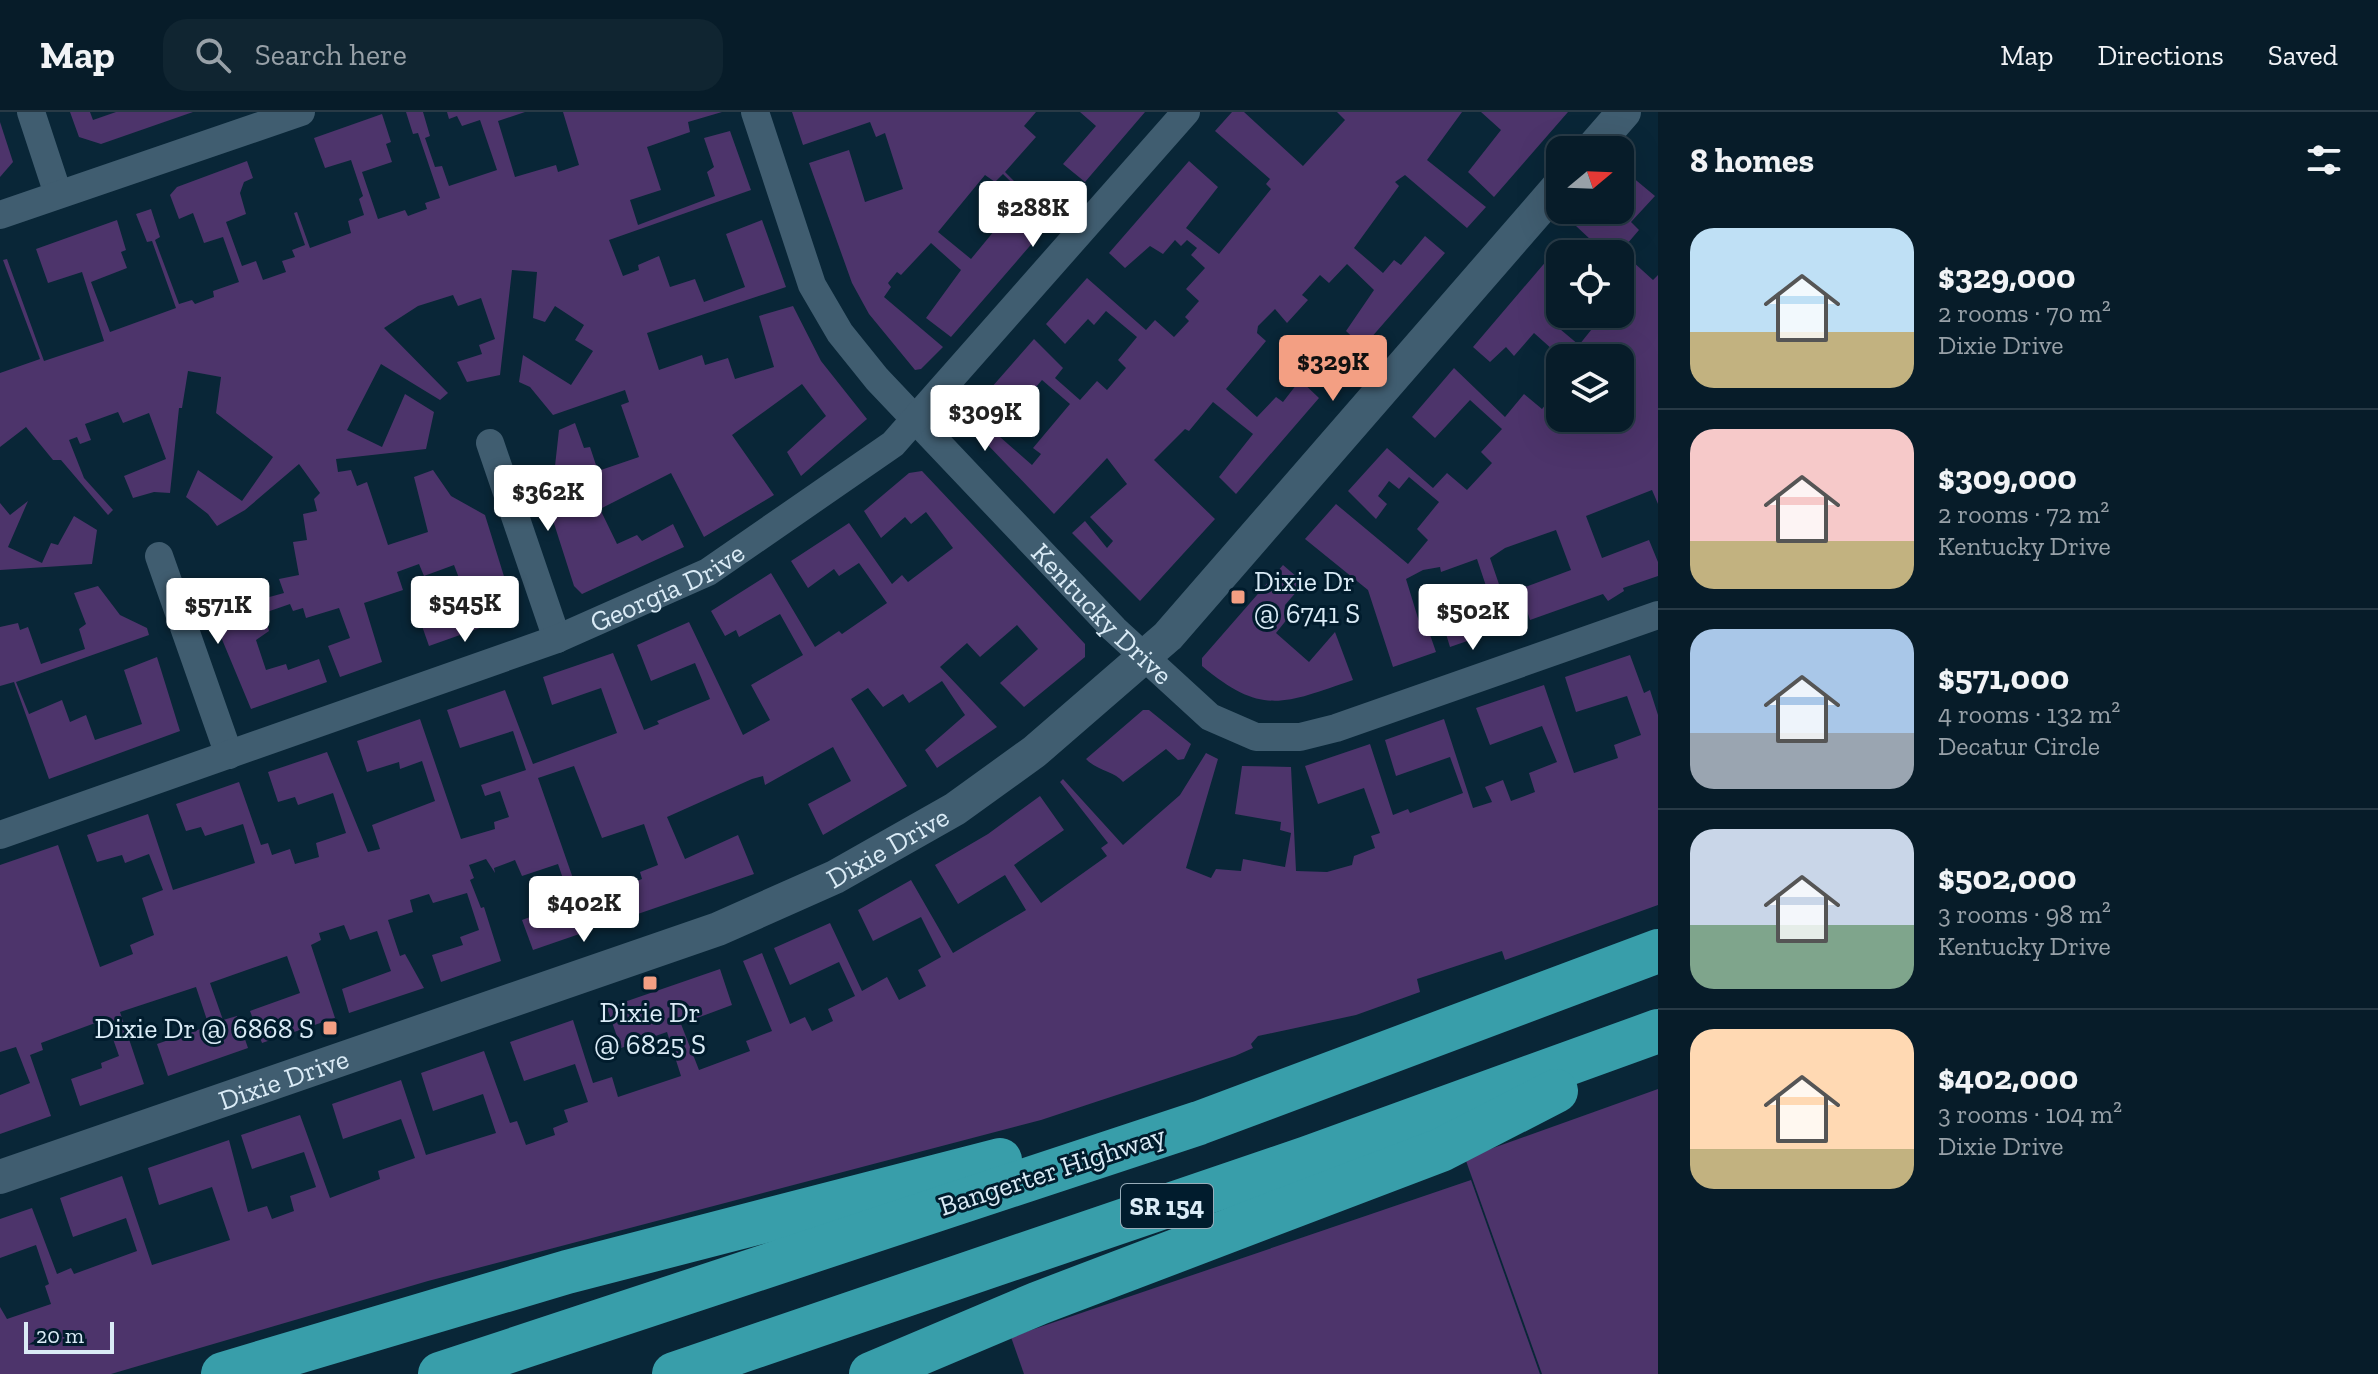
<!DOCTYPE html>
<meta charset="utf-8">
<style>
body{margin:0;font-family:"Zilla Slab",serif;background:#102531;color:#f1f3f6;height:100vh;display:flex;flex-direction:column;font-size:30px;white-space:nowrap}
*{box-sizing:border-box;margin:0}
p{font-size:26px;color:#98a1a8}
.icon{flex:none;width:44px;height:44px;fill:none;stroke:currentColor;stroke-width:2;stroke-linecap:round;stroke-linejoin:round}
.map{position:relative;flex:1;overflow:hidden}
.sheet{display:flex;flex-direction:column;background:#071c29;width:720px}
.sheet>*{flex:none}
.needle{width:52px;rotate:71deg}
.fabs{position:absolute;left:1546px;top:24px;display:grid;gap:16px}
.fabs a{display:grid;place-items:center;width:88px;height:88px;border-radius:16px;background:#071c29;box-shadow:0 8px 32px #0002,0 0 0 2px #283a46;font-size:40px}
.scale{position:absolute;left:24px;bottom:20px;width:90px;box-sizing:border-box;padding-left:8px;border:4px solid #daebf6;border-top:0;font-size:22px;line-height:28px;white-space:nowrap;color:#daebf6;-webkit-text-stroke:6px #011c2d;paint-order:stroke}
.price{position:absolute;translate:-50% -68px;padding:0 18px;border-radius:8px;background:#fff;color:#222;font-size:26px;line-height:52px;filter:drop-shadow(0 2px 4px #0008)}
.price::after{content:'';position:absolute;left:50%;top:48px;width:24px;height:18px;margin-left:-12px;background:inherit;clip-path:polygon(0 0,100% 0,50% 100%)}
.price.current{background:#f39f83;color:#111}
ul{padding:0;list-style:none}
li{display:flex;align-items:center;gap:24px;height:200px;padding:0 32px}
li+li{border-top:2px solid #283a46}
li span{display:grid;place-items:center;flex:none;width:224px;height:160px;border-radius:24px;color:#555}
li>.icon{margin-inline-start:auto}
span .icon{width:96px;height:96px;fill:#fffc;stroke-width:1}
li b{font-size:34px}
h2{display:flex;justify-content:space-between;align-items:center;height:96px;padding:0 32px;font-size:34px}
header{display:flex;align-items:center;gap:48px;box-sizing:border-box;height:112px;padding:0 40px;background:#071c29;border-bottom:2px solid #283a46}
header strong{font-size:38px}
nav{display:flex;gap:44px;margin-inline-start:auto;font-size:28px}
.search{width:560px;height:72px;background:#102531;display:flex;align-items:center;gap:20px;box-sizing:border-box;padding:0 28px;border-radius:24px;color:#98a1a8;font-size:30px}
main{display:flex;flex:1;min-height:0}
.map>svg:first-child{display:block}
</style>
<header>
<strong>Map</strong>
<div class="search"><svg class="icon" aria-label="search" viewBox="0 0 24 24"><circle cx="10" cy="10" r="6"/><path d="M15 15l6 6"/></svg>Search here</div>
<nav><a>Map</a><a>Directions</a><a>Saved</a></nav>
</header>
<main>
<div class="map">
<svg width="1658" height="1262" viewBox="0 0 1658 1262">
<rect width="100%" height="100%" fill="#092637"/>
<g fill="#4d346b">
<polygon points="70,0 90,0 93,8 116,0 193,0 101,32 79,25"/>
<polygon points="406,0 423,0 430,24 425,26 435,55 442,54 449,74 497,58 480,8 462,14 457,4 449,7 447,0 525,0 498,9 515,65 556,53 558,60 579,53 563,0 722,0 688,10 690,20 647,35 661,78 630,88 638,113 715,84 707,60 714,55 704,26 730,19 751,78 609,128 623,164 639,158 638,153 659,144 670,175 695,167 704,190 745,175 726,122 762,108 786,175 647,221 659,258 702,243 705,253 728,246 735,267 774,255 759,204 793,194 821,249 867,307 801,364 787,340 826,304 802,272 732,323 774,383 704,425 671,361 600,397 617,432 637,423 642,429 673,412 684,435 582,482 574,474 550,399 559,318 575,311 584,336 590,335 598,359 639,345 621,293 629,290 625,278 553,303 530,275 519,270 523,243 571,273 593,239 575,228 584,213 555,194 545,210 533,206 537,160 512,158 500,263 467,270 457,250 482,242 479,233 495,227 481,186 458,194 453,183 418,194 384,216 448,281 440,288 381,252 347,318 382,335 405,282 434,300 426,337 336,347 338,360 351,358 357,374 367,370 388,433 428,420 414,365 433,358 451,384 485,403 516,503 429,534 422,514 470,495 454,453 424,464 419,452 397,460 403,478 364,491 382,550 340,565 328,534 350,526 339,496 306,506 303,496 293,499 290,492 264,501 269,519 256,528 266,558 286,552 288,558 319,547 327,570 251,597 211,501 284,481 279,467 299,463 293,430 307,428 303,402 317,399 314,387 320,381 299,352 245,398 217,414 208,402 186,385 198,358 242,389 273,345 216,301 221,265 188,259 182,296 179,296 170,381 154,380 133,386 124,364 166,347 149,301 123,311 118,300 85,312 91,328 80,332 77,325 69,328 84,366 113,398 108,403 61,348 53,348 26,315 0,335 0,261 40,247 3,148 7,147 44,249 104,229 82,160 48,171 36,137 117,108 126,138 121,140 127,156 91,170 110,220 176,196 152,129 147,130 136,102 151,97 160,125 155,128 179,192 192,188 195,192 214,185 213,179 239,170 223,125 204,131 193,101 179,107 170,83 177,75 247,49 253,66 244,70 240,81 246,102 226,110 242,154 256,149 263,168 286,160 282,149 295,145 292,138 305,133 294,101 297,100 310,136 351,121 348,109 364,103 359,87 363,84 351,48 325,56 314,26 382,2 391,30 386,32 392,50 362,60 378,107 405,98 408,104 427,97 425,91 440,86 418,21 413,22"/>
<polygon points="792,0 1036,0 1024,14 1036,25 1005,60 1028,83 1039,74 1063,96 1051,109 1003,62 995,70 985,63 938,120 971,147 999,113 1004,116 1011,106 1035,128 951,225 926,206 961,158 931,131 901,163 897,160 888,171 891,175 884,185 943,235 921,257 915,258 869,202 852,171 809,51 849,38 865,90 903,77 885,21 876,25 870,10 803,33"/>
<polygon points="1080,0 1145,0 1085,70 1063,52 1096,14"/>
<polygon points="1232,0 1244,0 1303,54 1345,8 1337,0 1462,0 1427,48 1486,95 1467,116 1405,63 1395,70 1399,74 1354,136 1383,161 1394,148 1401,153 1425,124 1445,141 1363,235 1346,219 1374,178 1347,152 1329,171 1320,163 1302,183 1308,188 1287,211 1275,197 1258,214 1257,221 1266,229 1226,277 1257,305 1276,285 1283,290 1300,268 1319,286 1236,382 1219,365 1253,322 1213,290 1189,319 1185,317 1154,348 1215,407 1140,489 1072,421 1085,409 1107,436 1113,429 1090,405 1127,372 1107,346 1054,402 965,309 975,297 1004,320 1000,325 1032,353 1041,342 1033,336 1070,292 1042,268 1029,283 1021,277 1002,301 984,284 1034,227 1063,256 1055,266 1080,288 1097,269 1107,278 1126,256 1118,248 1137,225 1106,199 1094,213 1088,207 1065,232 1046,212 1087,166 1146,218 1155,208 1174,225 1189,209 1185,205 1199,189 1186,177 1205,156 1191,143 1197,136 1187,128 1181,134 1175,128 1163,142 1150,134 1125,156 1109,141 1189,49 1218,75 1186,116 1219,142 1271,77 1266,72 1270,67 1215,19"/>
<polygon points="1481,0 1568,0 1494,85 1468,60 1501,18"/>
<polygon points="0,10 13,50 0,65"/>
<polygon points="1625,59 1655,84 1631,110 1639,118 1621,139 1653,168 1658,163 1658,392 1652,378 1586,404 1602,446 1649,428 1658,450 1658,464 1623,476 1624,479 1608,489 1603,482 1530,508 1520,477 1571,458 1556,418 1505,436 1490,446 1513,513 1450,535 1442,509 1469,499 1469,494 1490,486 1477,447 1441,460 1440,455 1423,458 1406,467 1421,516 1427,514 1436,540 1393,555 1368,478 1305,427 1336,392 1408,452 1428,428 1417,417 1439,390 1409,365 1399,377 1389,369 1378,384 1387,392 1376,407 1348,379 1387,336 1433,376 1447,361 1467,378 1492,351 1481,340 1502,317 1470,288 1435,326 1412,305 1454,256 1505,305 1524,282 1542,297 1555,281 1547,274 1560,259 1560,306 1620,306 1620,246 1562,246 1534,221 1514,244 1506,235 1490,250 1473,235 1554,140 1560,145 1560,192 1548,207 1579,233 1604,202 1620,202 1620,183 1633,167 1620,155 1620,142 1606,142 1576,114 1591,98 1620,98 1620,64"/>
<polygon points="922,359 1085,532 1085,545 1024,595 1000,571 1038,537 1017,513 980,545 967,531 940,555 997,615 937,656 925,638 965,603 942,569 909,591 903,582 883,595 868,576 851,587 907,674 823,723 808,692 851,669 833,635 765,673 763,664 752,667 667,705 685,747 738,723 754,762 629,805 619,775 642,767 640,760 658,753 644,712 602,726 574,654 538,666 591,818 533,838 522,808 571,790 558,752 522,764 515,748 494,756 495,761 486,747 469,753 474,766 470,768 481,796 484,795 501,849 441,870 432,843 463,833 460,825 479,818 467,781 433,791 429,782 410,788 413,800 388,808 400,844 405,842 424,876 349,901 342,877 391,859 377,819 350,828 344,813 319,821 321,828 311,833 335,906 262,931 250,899 300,881 287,844 210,871 223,908 237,904 248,936 168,964 157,932 209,914 196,875 120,900 144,972 80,994 71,967 102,956 101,951 119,944 106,907 41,931 43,938 30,943 51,1004 0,1022 0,983 30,971 16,935 0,940 0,753 58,733 100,855 133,842 130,833 154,823 142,786 163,778 149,742 125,751 122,743 97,750 87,723 148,702 173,778 255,751 243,712 205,724 201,715 186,719 176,692 239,670 261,733 268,731 272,743 290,737 295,752 319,745 316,731 346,721 333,681 298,693 295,685 278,690 268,660 327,640 368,740 380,737 372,713 435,689 422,649 400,657 399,650 367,660 357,629 420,607 461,727 495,717 494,710 509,705 500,679 485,684 481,673 526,658 513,619 460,636 447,598 505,578 533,652 617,621 601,576 552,593 543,565 613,541 644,618 659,612 657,609 710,587 695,551 651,569 637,533 689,510 743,623 770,608 751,573 803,543 780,502 739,525 736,518 725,524 711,499 771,461 815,535 839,519 842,522 887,491 859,451 839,464 834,457 808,476 791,449 849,411 892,472 902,463 908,470 953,436 926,400 911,412 905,405 881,426 864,399 909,361"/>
<polygon points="28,389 8,435 42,451 51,431 58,433 74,404 97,418 92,452 0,458 0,391 10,403"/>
<path d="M1283,453L1304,471L1285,493L1284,502L1288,506L1276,521L1309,550L1335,520L1353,568C1283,592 1262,604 1202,554V546Z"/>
<polygon points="98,474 120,503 147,516 149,523 16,570 29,602 62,588 70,610 86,603 95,628 142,612 124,558 157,545 180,619 49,667 14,570 0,574 0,515 18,511 20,518 28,515 41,552 85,537 79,517 86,512 74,481"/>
<polygon points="1630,543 1644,581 1650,578 1658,603 1658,793 1505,848 1502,839 1417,867 1420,880 1356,903 1258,924 1251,932 1253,936 1235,944 1041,1008 428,1169 111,1262 0,1262 0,1195 7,1207 51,1192 45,1174 49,1172 36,1133 0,1146 0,1107 32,1096 57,1162 71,1156 74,1162 137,1139 126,1106 73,1125 60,1086 122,1064 152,1153 230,1128 212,1075 159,1093 148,1056 229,1028 248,1100 267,1094 272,1107 294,1099 290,1084 316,1075 304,1040 252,1057 241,1023 300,1003 330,1086 380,1067 378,1059 415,1046 401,1007 343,1027 332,992 401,968 426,1043 496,1021 483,982 433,999 421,961 484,939 510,1011 517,1009 526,1033 555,1023 553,1016 568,1010 564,998 588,990 575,952 524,969 510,930 573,908 593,971 612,965 618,985 681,964 667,920 621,936 607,896 720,857 732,893 681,912 699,958 750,939 746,929 772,919 743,849 762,841 790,912 805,905 812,919 833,909 828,897 855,884 839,850 790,873 774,836 830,811 862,879 887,865 899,888 926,874 918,858 941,845 921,805 873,829 858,798 911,768 953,841 1026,798 1005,763 958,792 935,753 988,722 1040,684 1064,718 1014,753 1041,791 1107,744 1101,736 1108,731 1060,670 1063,667 1123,733 1180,683 1206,641 1218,647 1186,756 1211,766 1216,757 1241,759 1243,747 1285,755 1291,721 1280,718 1281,710 1235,702 1242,654 1291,655 1296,759 1327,760 1352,753 1354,744 1375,736 1371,724 1380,721 1364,676 1318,692 1305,654 1370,632 1393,703 1408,697 1410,701 1463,681 1450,645 1396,664 1385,628 1444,607 1473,696 1492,690 1485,675 1503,668 1511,689 1535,680 1529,661 1557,650 1542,614 1490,633 1476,596 1544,573 1574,661 1618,646 1614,633 1641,623 1627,584 1576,600 1565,565"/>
<path d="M1143,598H1149L1191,632L1184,647L1178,648L1166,637L1123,670C1115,659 1097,659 1086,647Z"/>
<polygon points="1658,977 1658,1262 1542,1262 1465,1046"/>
<polygon points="1471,1068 1540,1262 1024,1262 1011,1225"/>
</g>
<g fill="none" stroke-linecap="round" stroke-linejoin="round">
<g stroke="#405d70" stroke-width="28">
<polyline points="31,0 58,82"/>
<path id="s1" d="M755,0L812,173L840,221L877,267L1114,517L1210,605L1256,625H1300L1336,616L1658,503"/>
<polyline points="0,103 301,0"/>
<polyline points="490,331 557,527"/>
<polyline points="159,444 229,643"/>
<path id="s2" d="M0,723L557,527L708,460L893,332L1186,0"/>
</g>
<g stroke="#405d70" stroke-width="34">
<polyline points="1591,38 1624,0"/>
<path id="s3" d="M0,1065L718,817L835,765L955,697L1034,640L1168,524L1560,73"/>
</g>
<g stroke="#389eaa" stroke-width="44">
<polyline points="223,1262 567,1160 1000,1048"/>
<polyline points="440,1262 1199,1011 1658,839"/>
<polyline points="674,1262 1307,1046 1658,919"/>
<polyline points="871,1262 1039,1191 1441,1038 1556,979"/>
</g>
</g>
<g fill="#f39f83" stroke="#011c2d" stroke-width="3">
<rect x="1230" y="477" width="16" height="16" rx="4"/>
<rect x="642" y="863" width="16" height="16" rx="4"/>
<rect x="322" y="908" width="16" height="16" rx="4"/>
</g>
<g text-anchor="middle" stroke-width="6" stroke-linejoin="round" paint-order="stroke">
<rect fill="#011c2d" stroke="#99adba" stroke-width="2" x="1121" y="1072" width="92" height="44" rx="6"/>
<g font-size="26" font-weight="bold" fill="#daebf6">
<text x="1167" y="1103">SR 154</text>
</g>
<g font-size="28" fill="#daebf6" stroke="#011c2d" text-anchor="start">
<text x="1254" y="479">Dixie Dr<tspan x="1254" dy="32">@ 6741 S</tspan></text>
<text x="650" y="910" text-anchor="middle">Dixie Dr<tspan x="650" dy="32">@ 6825 S</tspan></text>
<text x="314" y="926" text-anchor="end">Dixie Dr @ 6868 S</text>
</g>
<g font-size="28" fill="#daebf6" stroke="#011c2d">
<text dy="10" stroke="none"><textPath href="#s2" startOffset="712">Georgia Drive</textPath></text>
<text dy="10" stroke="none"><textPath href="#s1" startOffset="622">Kentucky Drive</textPath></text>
<text dy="10" stroke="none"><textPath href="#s3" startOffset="948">Dixie Drive</textPath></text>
<text dy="10" stroke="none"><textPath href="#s3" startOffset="300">Dixie Drive</textPath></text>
<text transform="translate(1052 1058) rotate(-18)" y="10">Bangerter Highway</text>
</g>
</g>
</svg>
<div class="fabs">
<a><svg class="needle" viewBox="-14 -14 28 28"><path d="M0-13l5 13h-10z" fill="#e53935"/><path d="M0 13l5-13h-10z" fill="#98a1a8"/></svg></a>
<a><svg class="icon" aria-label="locate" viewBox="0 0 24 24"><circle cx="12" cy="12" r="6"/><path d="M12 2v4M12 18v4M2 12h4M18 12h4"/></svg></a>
<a><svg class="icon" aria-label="layers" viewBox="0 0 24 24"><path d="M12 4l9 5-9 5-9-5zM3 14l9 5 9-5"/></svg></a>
</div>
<div class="scale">20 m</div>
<b class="price" style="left:1033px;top:137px">$288K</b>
<b class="price current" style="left:1333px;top:291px">$329K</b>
<b class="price" style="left:985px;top:341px">$309K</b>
<b class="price" style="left:548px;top:421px">$362K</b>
<b class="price" style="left:465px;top:532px">$545K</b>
<b class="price" style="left:218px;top:534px">$571K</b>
<b class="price" style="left:1473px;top:540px">$502K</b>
<b class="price" style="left:584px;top:832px">$402K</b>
</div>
<section class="sheet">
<h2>8 homes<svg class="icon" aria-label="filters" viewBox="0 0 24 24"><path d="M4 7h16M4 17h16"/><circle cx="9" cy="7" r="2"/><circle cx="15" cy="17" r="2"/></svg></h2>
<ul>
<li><span style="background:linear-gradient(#bfe0f5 65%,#c2b280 0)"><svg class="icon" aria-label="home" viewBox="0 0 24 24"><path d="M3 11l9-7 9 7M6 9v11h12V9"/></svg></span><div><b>$329,000</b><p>2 rooms · 70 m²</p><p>Dixie Drive</p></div></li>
<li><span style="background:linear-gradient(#f6c9c9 70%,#c2b280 0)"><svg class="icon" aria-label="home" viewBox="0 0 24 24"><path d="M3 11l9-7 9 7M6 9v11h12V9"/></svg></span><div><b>$309,000</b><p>2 rooms · 72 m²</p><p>Kentucky Drive</p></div></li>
<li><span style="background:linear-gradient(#a9c7e8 65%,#9aa5b1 0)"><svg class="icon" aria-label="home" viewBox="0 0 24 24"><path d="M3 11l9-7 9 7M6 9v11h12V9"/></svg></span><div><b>$571,000</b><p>4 rooms · 132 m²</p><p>Decatur Circle</p></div></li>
<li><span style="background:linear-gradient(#c9d6e8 60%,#7fa58c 0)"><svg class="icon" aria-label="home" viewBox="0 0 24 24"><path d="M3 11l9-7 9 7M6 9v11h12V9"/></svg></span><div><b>$502,000</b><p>3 rooms · 98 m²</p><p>Kentucky Drive</p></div></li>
<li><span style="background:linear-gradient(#ffd9b3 75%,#c2b280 0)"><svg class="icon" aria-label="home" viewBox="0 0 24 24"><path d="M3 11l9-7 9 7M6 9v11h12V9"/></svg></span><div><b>$402,000</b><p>3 rooms · 104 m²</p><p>Dixie Drive</p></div></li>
</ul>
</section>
</main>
